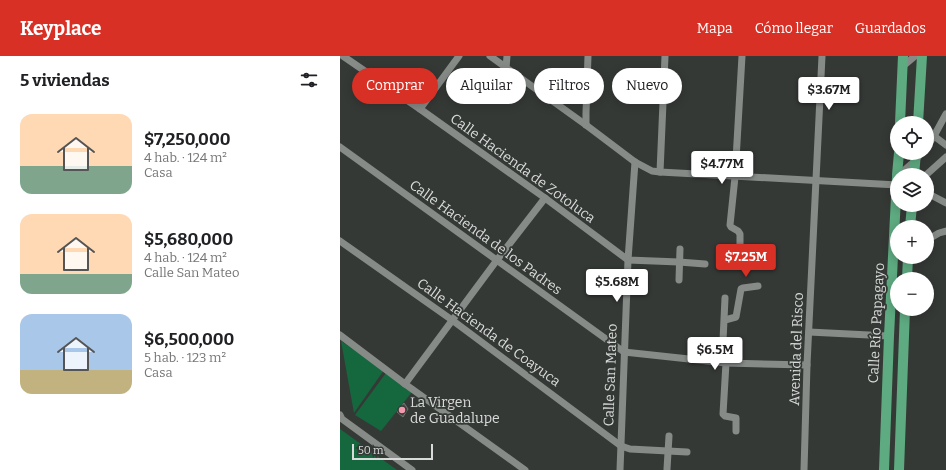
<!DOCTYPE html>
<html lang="es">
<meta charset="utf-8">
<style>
body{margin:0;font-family:Bitter,serif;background:#f6f6f6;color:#202124;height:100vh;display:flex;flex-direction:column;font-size:15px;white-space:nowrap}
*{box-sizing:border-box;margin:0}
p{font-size:13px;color:#757577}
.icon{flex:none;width:22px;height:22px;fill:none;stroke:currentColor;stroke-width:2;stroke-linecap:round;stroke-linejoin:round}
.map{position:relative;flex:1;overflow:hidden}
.side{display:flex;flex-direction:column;background:#fff;width:340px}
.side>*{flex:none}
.guide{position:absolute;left:12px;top:12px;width:380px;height:36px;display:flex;gap:8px}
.controls{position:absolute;left:550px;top:60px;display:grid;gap:8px}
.controls a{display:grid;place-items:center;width:44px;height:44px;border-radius:50%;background:#fff;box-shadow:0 2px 10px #0003;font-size:20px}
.scale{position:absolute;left:12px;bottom:10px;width:81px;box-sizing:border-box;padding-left:4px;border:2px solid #d9dbda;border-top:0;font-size:11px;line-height:14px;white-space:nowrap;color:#d9dbda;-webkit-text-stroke:3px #353936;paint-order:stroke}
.price{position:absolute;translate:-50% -34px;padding:0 9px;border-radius:4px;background:#fff;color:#222;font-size:13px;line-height:26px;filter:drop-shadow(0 1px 2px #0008)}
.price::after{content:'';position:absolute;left:50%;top:24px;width:12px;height:9px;margin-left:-6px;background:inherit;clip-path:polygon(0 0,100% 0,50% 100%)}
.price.active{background:#d93025;color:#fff}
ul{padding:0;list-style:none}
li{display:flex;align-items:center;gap:12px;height:100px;padding:0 20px}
li span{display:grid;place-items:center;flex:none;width:112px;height:80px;border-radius:12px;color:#555}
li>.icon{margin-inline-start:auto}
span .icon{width:48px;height:48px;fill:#fffc;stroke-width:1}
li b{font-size:17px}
h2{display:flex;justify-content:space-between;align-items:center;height:48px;padding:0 20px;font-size:17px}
.chip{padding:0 14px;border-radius:18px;background:#fff;box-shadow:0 2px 10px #0003;font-size:14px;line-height:36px}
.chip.active{background:#d93025;color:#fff}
header{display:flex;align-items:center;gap:24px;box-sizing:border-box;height:56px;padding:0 20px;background:#d93025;color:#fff}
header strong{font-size:19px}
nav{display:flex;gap:22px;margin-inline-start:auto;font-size:14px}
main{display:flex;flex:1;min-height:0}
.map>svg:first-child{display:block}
</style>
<header>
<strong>Keyplace</strong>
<nav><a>Mapa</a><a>Cómo llegar</a><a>Guardados</a></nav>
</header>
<main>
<section class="side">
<h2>5 viviendas<svg class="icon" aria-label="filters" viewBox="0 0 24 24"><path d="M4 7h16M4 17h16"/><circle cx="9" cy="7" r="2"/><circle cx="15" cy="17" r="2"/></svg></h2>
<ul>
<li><span style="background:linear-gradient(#ffd9b3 65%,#7fa58c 0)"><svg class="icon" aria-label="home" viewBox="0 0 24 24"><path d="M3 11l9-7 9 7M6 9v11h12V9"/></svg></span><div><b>$7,250,000</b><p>4 hab. · 124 m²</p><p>Casa</p></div></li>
<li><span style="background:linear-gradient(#ffd9b3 75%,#7fa58c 0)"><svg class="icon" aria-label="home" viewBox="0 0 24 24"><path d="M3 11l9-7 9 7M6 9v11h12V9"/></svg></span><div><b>$5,680,000</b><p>4 hab. · 124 m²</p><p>Calle San Mateo</p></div></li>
<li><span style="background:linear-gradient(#a9c7e8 70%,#c2b280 0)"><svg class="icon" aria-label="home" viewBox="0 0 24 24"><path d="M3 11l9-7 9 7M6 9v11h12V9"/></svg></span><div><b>$6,500,000</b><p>5 hab. · 123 m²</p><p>Casa</p></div></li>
</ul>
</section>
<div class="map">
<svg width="606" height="414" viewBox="0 0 606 414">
<rect width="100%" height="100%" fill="#353936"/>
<g fill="#15673e">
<polygon points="1,285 44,314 14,357"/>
<polygon points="46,317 72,336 41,375 15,359"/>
<polygon points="0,373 57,414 0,414"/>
</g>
<polygon fill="#4f5351" stroke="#717673" points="64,347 68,353 63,361 57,356"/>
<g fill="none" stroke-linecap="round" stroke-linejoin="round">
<g stroke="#868b88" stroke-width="7">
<polyline points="3,0 80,53 205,142 288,204 339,206 365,208"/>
<polyline points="150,0 246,69 295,106 312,115 320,116 557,129"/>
<polyline points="563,10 575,0"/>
<polyline points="166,12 167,0"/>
<polyline points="80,53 119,0"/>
<polyline points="246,69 246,57 248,0"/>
<polyline points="587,77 594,80 606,89"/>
<polyline points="587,90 594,80 606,58"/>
<polyline points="0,91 284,296 386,307 467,309"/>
<polyline points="320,116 325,0"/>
<polyline points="559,119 575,105 581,97"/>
<polyline points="586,119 606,101"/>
<polyline points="587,137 606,147"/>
<polyline points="587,184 599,177 606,175"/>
<polyline points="0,185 112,264 281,390 290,393 347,396"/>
<polyline points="400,207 400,178 398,175 391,171 390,169 395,121 402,0"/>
<polyline points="339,224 340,193"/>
<polyline points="385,264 396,261 401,233 403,232 418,230"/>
<polyline points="469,276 549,280"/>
<polyline points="0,279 65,328 185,414"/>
<polyline points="382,306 385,242"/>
<polyline points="386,307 383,358 385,360 396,362 396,375"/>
<polyline points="65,328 157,204 205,142"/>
<polyline points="0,359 2,363 72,414"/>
<polyline points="327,413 329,380"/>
<polyline points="280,414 288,204 295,106"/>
<polyline points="464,414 467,309 482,0"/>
</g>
<g stroke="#5eaa81" stroke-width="10">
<polyline points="560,67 563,0"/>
<polyline points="578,67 582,0"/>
<polyline points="557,119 559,97"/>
<polyline points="574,119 576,97"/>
<polyline points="570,171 572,149"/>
<polyline points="567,223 568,201"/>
<polyline points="544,414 549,280 557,121"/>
<polyline points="559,414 565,253"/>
</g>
</g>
<circle fill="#f29aad" stroke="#353936" stroke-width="1.5" cx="62" cy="354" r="4"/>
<g text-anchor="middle" stroke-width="3.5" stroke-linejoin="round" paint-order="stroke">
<g font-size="14" fill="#d9dbda" stroke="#353936">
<text transform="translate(183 112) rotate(36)" y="5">Calle Hacienda de Zotoluca</text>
<text transform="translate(146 181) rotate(36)" y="5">Calle Hacienda de los Padres</text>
<text transform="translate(536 267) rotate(-87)" y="5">Calle Río Papagayo</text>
<text transform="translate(149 276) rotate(36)" y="5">Calle Hacienda de Coayuca</text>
<text transform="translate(456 293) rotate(-88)" y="5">Avenida del Risco</text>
<text transform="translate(270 319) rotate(-88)" y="5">Calle San Mateo</text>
</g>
<g font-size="14" fill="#d9dbda" stroke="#353936" text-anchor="start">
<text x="70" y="351">La Virgen<tspan x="70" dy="16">de Guadalupe</tspan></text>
</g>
</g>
</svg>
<div class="controls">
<a><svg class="icon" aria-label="locate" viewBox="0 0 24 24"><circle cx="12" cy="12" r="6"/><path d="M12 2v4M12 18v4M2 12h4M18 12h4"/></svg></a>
<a><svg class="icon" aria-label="layers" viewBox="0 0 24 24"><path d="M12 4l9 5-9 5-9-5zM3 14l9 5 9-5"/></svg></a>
<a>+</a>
<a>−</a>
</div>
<div class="scale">50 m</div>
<b class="price" style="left:489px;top:55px">$3.67M</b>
<b class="price" style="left:382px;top:129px">$4.77M</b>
<b class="price active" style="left:406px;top:222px">$7.25M</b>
<b class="price" style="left:277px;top:247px">$5.68M</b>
<b class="price" style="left:375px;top:315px">$6.5M</b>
<div class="guide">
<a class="chip active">Comprar</a>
<a class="chip">Alquilar</a>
<a class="chip">Filtros</a>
<a class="chip">Nuevo</a>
</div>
</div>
</main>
